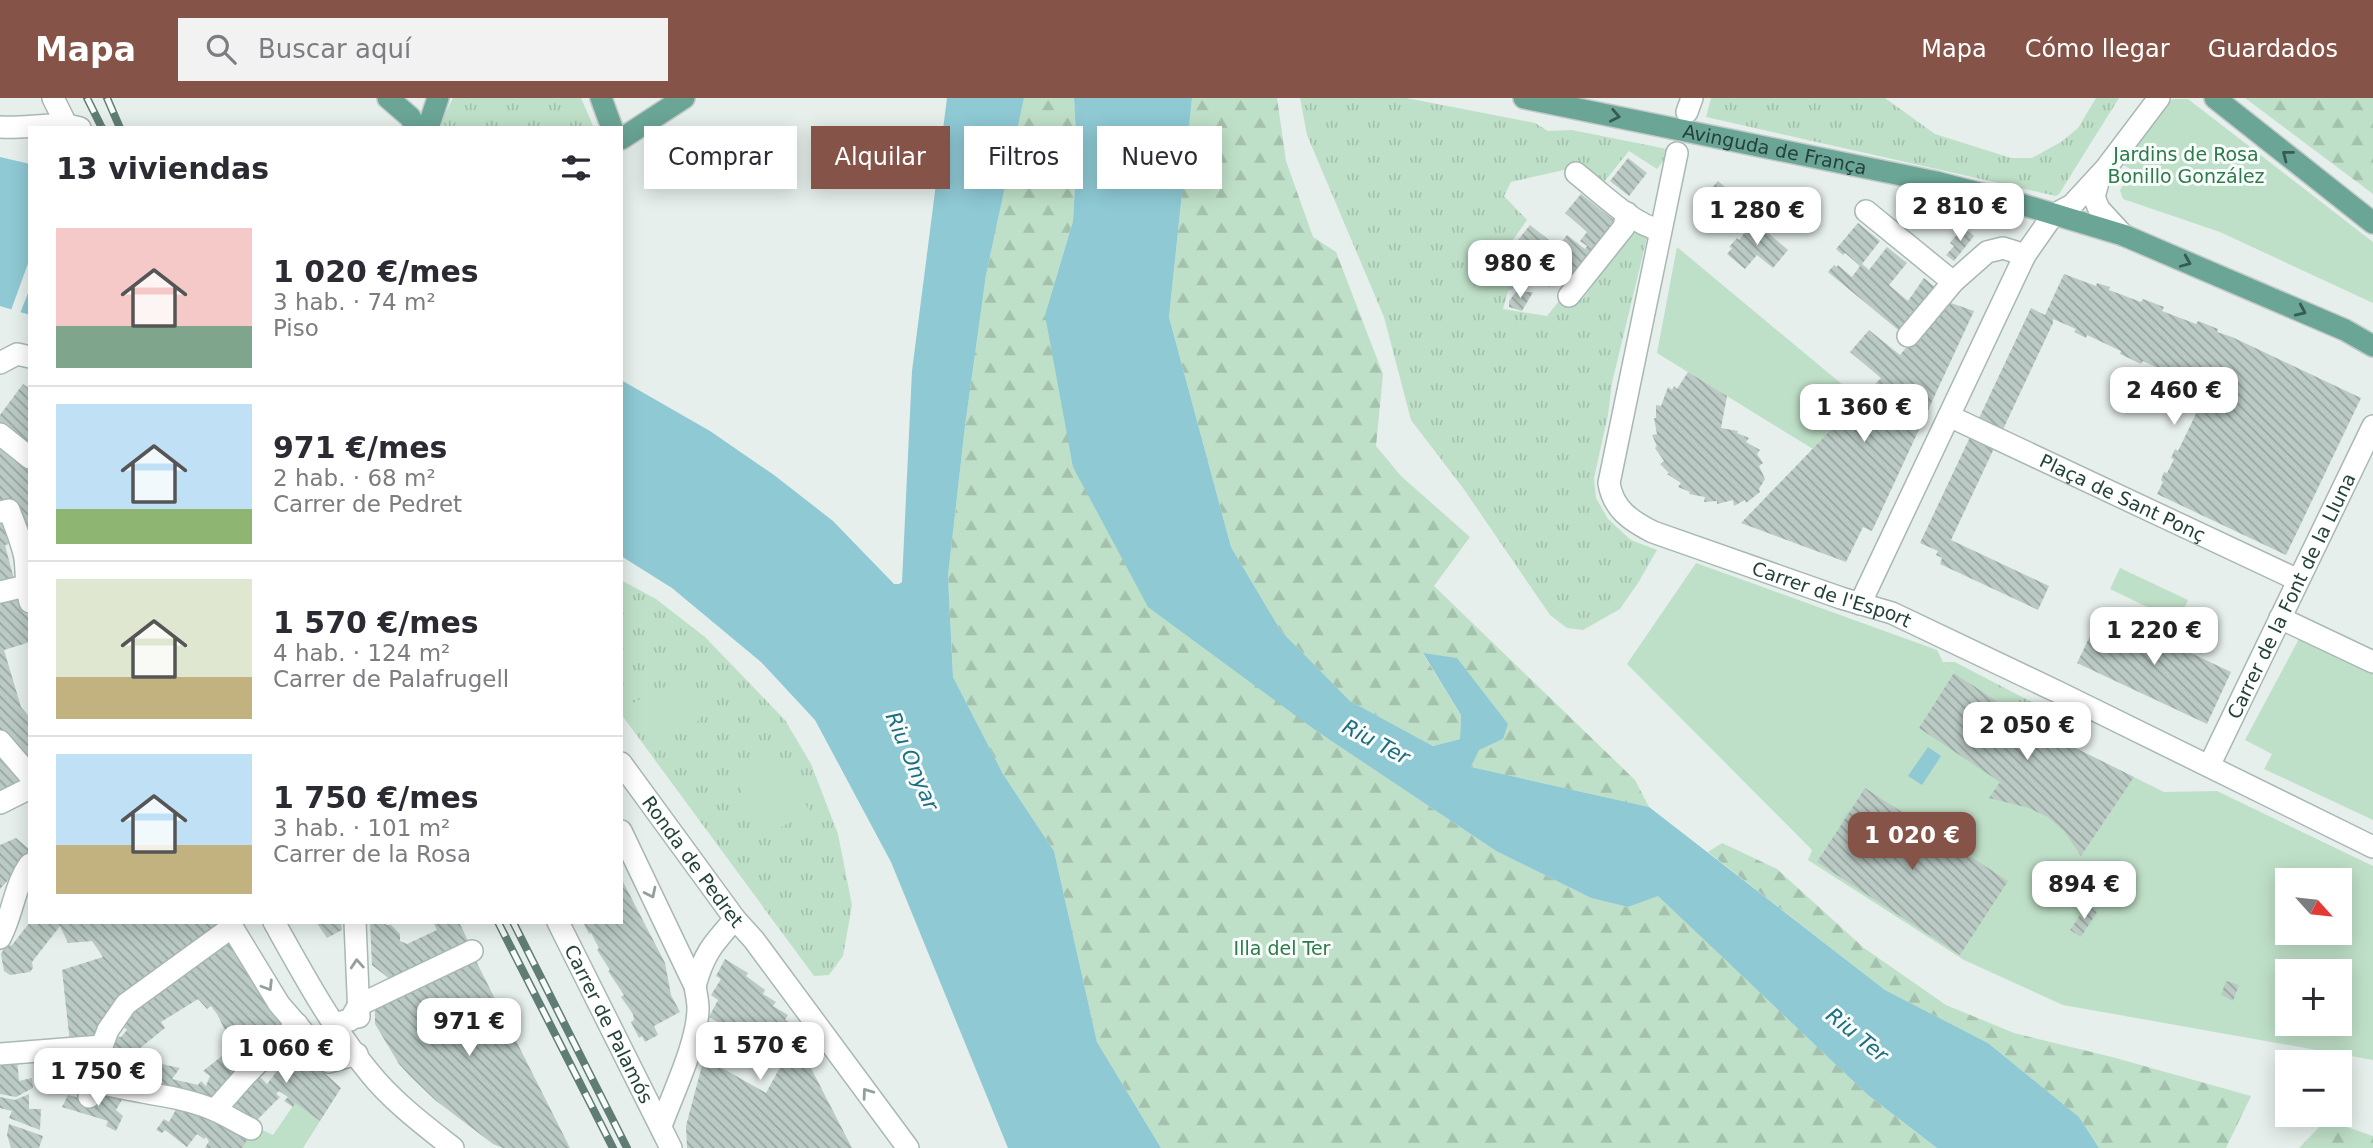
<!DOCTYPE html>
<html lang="es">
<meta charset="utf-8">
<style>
body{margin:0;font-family:"DejaVu Sans",sans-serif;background:#f2f2f3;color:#2b2b33;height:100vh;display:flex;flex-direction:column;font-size:26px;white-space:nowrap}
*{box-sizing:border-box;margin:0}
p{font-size:23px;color:#7c7c81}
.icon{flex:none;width:38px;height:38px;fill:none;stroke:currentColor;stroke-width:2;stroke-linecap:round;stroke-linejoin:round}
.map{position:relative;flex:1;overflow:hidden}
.details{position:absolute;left:28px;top:28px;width:595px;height:798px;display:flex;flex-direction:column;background:#fff;border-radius:0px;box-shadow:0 4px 18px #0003}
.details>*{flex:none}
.banner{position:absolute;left:644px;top:28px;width:665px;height:63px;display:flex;gap:14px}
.needle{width:46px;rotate:117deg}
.tools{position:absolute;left:2275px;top:770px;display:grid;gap:14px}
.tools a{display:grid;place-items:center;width:77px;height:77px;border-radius:0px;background:#fff;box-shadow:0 4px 18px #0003;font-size:35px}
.price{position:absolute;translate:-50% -60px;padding:0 16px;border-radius:14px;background:#fff;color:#222;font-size:23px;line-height:46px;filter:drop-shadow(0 2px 4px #0008)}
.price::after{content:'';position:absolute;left:50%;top:42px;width:21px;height:16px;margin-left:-10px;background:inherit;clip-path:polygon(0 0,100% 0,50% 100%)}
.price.on{background:#855347;color:#fff}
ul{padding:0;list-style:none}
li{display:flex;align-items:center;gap:21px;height:175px;padding:0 28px}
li+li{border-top:2px solid #e1e1e2}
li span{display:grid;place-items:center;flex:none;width:196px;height:140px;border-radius:0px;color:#555}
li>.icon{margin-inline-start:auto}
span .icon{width:84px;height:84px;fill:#fffc;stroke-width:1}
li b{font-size:30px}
h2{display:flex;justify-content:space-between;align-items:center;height:84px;padding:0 28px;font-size:30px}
.chip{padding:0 24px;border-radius:0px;background:#fff;box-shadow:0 4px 18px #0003;font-size:24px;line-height:63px}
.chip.on{background:#855347;color:#fff}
header{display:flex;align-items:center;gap:42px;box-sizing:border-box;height:98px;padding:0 35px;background:#855347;color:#fff}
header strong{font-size:33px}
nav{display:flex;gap:38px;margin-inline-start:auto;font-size:24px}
.search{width:490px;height:63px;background:#f2f2f3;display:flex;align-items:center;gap:18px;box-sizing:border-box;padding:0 24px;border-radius:0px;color:#7c7c81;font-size:26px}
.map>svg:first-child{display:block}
</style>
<header>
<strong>Mapa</strong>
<div class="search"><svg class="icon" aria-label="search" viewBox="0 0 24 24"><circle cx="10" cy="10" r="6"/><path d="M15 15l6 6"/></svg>Buscar aquí</div>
<nav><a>Mapa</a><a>Cómo llegar</a><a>Guardados</a></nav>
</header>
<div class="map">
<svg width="2373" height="1050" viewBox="0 0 2373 1050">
<defs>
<pattern id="grass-tufts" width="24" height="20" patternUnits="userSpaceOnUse" patternTransform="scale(1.75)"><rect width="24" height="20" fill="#bfe0c8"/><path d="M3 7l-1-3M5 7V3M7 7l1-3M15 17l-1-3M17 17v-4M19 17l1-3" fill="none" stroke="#a4c1ad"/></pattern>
<pattern id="forest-firs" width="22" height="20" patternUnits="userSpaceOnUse" patternTransform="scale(1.75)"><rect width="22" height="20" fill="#bfe0c8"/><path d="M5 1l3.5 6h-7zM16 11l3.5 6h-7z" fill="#a4c1ad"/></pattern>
<pattern id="building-back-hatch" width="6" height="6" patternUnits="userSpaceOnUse" patternTransform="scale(1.75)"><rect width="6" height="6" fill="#bbcac4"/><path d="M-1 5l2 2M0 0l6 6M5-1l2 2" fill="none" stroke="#98a6a0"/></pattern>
</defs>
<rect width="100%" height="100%" fill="#e6efeb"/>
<g fill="url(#grass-tufts)">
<polygon points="453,0 581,0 594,30 441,30 443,20"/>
<polygon points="1300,0 1406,0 1535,25 1548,33 1572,32 1672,52 1657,71 1629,53 1604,84 1584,70 1568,71 1511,84 1504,98 1527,122 1500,160 1528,183 1508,193 1503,211 1547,218 1559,203 1583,201 1632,132 1647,140 1612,285 1608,317 1594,380 1596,400 1608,421 1631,442 1657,452 1638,485 1620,511 1583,532 1567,530 1550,517 1463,390 1411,322 1384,219 1307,37"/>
<polygon points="1711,0 1885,0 1935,36 2011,60 2032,60 2061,44 2078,30 2096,0 2119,0 2059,96 2056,98 1706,19"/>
<polygon points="621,482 656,501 705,539 785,622 811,666 838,736 852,807 843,858 829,877 814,878 621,616"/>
<polygon points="1943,564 1955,564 2049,613 2045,635 1954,575"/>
</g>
<g fill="url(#forest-firs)">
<polygon points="1024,0 1074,0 1077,55 1073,123 1045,217 1318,634 1496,753 1591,800 1628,809 1658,797 1868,997 1937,1050 1161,1050 1097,944 1054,753 1003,676 953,579 948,478 965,328 986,177"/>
<polygon points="1192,0 1277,0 1286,63 1313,139 1336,154 1383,276 1376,348 1401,378 1470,439 1434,488 1635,682 1649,709 1471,669 1478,652 1503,641 1457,560 1423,556 1461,617 1460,641 1433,648 1350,603 1281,533 1231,449 1169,219"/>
<polygon points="2245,0 2373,0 2373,96"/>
<polygon points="1722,745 1777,771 1864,850 1946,907 2014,935 2112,959 2251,998 2226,1050 2099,1050 2079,1019 1988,945 1885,892 1708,754"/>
<polygon points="2326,1022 2373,1038 2373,1050 2299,1050"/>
</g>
<g fill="#bfe0c8" fill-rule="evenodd">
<polygon points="2173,1 2188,1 2373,144 2373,205 2220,134 2123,101 2120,92 2133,72 2121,66 2159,12"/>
<polygon points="1677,149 1861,302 1813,351 1657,255"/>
<path d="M1696,465L1937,552L1943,564L1954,575L2045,635L2164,694L2217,693L2373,768V962L2063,907L1964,862L1808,762L1812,752L1627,566ZM2287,782H2340V835H2287ZM2287,873H2340V926H2287Z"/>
<polygon points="2120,470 2188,502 2178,524 2110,491"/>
<polygon points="2301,537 2373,572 2373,722 2264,671 2272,656 2245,642"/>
<polygon points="676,589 694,596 704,616 688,635 663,637 632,606 659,590"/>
<polygon points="775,655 809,712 769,737 734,681"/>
<polygon points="295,1005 320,1023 303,1050 243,1050 249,1037 248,1025 273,1037"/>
</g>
<g fill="#8ec9d4">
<polygon points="947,0 1024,0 986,177 965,328 948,478 953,579 1003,676 1054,753 1097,944 1161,1050 1008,1050 891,764 815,622 761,564 672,490 621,458 621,282 710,333 774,377 833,423 894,486 899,486 902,484 912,273"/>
<polygon points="1074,0 1192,0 1169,219 1231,449 1281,533 1350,603 1433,648 1460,641 1461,617 1423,555 1457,560 1508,626 1503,641 1479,652 1471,669 1649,709 1885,892 1988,945 2079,1019 2099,1050 1937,1050 1868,997 1658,798 1628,809 1591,800 1496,753 1318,634 1148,509 1073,369 1045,217 1073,123 1077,55"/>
<polygon points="0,59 30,66 30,217 0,208"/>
<polygon points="1928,649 1941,658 1922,687 1908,678"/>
</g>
<polygon fill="#e6efeb" points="30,160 30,190 19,218 10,215"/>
<g fill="url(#building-back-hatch)" fill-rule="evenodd">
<polygon points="1628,60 1647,75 1629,98 1610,83"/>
<polygon points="1718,83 1744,105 1736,115 1709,93"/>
<polygon points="1581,96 1620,127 1565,191 1567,183 1561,178 1566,172 1549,159 1567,137 1585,151 1587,148 1580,143 1587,134 1565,115"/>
<polygon points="1754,123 1788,152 1773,170 1757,157 1745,171 1727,156 1732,150 1729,149 1737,140 1739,142"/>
<polygon points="1858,125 1880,143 1862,166 1869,172 1887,149 1907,165 1889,187 1908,203 1924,180 1935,189 1902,235 1828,174 1834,167 1837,169 1838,167 1852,179 1860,168 1845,155 1843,157 1836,151"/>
<polygon points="1530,127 1554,146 1544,158 1550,163 1545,170 1547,172 1546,176 1555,183 1549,189 1515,163 1526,148 1518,142"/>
<polygon points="1963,129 1974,138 1954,163 1946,157 1954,148 1950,145"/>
<polygon points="2064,176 2096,188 2097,185 2110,189 2109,192 2141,204 2143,201 2164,209 2162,213 2196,226 2198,223 2218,231 2217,234 2232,239 2361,300 2286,457 2157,396 2163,384 2161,382 2164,374 2167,375 2174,361 2171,360 2175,351 2178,353 2207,293 2192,286 2191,289 2171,280 2173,277 2143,263 2141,266 2120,256 2121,253 2087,237 2086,240 2074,234 2076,231 2053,221 2053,225 1951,442 2049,488 2038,512 1940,466 1942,460 1936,457 1938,453 1920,445 2031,210 2045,217"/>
<polygon points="1516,194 1533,194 1522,213 1509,209 1509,203"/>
<polygon points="1945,203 1974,213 1872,433 1863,429 1846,464 1741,425 1881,280 1850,254 1869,232 1900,257"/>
<polygon points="1688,274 1727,298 1721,330 1738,333 1737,335 1749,340 1746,344 1760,352 1757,356 1763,365 1759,368 1765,381 1759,391 1760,394 1746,405 1745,402 1734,408 1733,402 1717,406 1717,403 1704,404 1705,399 1689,396 1690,394 1678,389 1681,385 1667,376 1669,375 1660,366 1664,363 1655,350 1657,348 1652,337 1657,336 1654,320 1656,320 1656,307 1661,308 1668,289 1672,292 1674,288 1677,291"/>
<polygon points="23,286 30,291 30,349 0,330 0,317"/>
<polygon points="0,347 30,371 30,434 24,420 12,402 0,405"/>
<polygon points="2,425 9,446 5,447 16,489 0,491 0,426"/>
<polygon points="15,496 23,514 28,517 30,544 4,552 21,609 30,620 30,670 0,638 0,499"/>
<polygon points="2102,513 2231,574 2207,626 2077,565"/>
<polygon points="1954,575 2045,635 2134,679 2081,758 2064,733 2048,719 2029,710 1989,700 2000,684 1919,630"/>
<polygon points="0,652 28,685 0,700"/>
<polygon points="1865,690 2008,783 1960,857 1817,764"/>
<polygon points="16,740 30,752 30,758 0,791 0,747"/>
<polygon points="621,780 665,865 671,897 680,914 654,928 658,937 645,944 642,938 639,940 631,924 634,922 633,916 621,899 624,897 608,873 610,872 597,852 599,850 591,835 589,836 584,826 587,824 621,824"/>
<polygon points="2087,807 2097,814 2081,839 2070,832"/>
<polygon points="30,824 219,824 98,943 70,945 62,872 103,859 92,843 68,845 60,828 32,864 33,870 30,874 10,877 4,873 1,856 5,849 12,847"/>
<polygon points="316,824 341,824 342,832 327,840"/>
<polygon points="370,824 386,824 386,827 391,827 400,836 400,843 407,846 437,832 433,824 459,824 471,849 391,882 372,867"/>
<path d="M225,838L288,928L216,1006L101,982L111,938L121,939L127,932L117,923ZM198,901L207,911L211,908L217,916L228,938L225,940L232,950L203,973L210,978L206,988L201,983L198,987L172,981L180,970L129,959L165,930L161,924Z"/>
<polygon points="474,859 570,1050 503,1050 493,1046 435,1002 410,978 399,966 375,926 375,908"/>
<polygon points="725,861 748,875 746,878 765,892 763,896 776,904 773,908 788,917 785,922 792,926 789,932 798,938 796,941 852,1050 687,1050 686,1028 704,960 766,995 784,962 709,919 718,902 711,897 721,881 716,878"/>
<polygon points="2226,883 2239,887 2233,903 2221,897"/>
<polygon points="293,934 309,952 305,957 341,990 320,1023 295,1005 293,1009 284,1003 288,999 279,993 276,996 280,999 257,1022 253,1019 248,1025 221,1011 255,974 267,986 278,972 267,961"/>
<polygon points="96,952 87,997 67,992 70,954"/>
<polygon points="17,960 19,983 32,980 33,990 16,999 0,996 0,962"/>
<polygon points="94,994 123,1000 116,1012 123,1018 116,1033 106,1028 108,1023 62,1009 68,997 90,1003"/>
<polygon points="29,996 29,1011 41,1011 40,1032 9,1020 12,1013 0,1010 0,999 15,1002"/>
<polygon points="179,1006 249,1037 243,1050 205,1050 209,1043 206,1039 204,1041 197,1036 187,1049 165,1032 162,1035 156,1032 164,1021 169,1024"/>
<polygon points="9,1026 43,1038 39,1050 11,1050 7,1037"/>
</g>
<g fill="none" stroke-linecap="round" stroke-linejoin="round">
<defs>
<g id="minor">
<polyline points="53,0 66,26"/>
<polyline points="1687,14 1692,0"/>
<path d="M0,29C26,31 57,23 80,30"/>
<path id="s1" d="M1677,55L1609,385C1613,411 1631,423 1653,434L1841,500L1892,515L2058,594L2373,749"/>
<path d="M1576,75C1599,93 1633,127 1660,132"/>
<polyline points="2100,77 2094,99 2099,111 2123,137"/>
<polyline points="1866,113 1953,184"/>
<polyline points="1569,198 1624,129 1627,115"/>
<polyline points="1908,238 1953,184 1987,154 2003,150 2025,157"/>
<polyline points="0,265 17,256 30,259"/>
<path id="s2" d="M1949,318L2298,482"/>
<polyline points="0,336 30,360"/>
<path d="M0,414L9,412C15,428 22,444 25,460C27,476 25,487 30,504"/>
<polyline points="0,494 30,487"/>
<polyline points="1860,506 2025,157 2053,117 2072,107 2106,70 2159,0"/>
<polyline points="2280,520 2373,564"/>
<polyline points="0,643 30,678"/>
<path id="s3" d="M621,665L735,821L754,842L908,1050"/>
<path id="s4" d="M2209,668L2373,328"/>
<polyline points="0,705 30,690"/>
<path d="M621,733L695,888C696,895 698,903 698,910C698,944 673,995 661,1028"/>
<polyline points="229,824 279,906 329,964 357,956"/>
<path d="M274,824C303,876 331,928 369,974C392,1003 424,1027 453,1050"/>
<polyline points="355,824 359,919"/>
<path id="s5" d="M558,824L671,1050"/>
<path d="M0,840C13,816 14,788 30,766"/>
<path d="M695,888C704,855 713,846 735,821"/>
<polyline points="333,926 350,922 359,907 472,853"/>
<polyline points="0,956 102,948"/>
<path d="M96,984C134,995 175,996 212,1011C225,1016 238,1025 251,1031"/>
<polyline points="89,999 96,984 102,948 108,932 126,906 232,829"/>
<polyline points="215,1012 244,979 297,926"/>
</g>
<g id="major">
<polyline points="388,0 410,19 416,30"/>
<polyline points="601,0 612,30"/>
<path id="s6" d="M1524,0L1936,84L2017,105L2123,137L2345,232L2373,248"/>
<polyline points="2215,0 2373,125"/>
<polyline points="428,30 438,0"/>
<polyline points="621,41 684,0"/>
</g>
</defs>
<use href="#minor" stroke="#a8b8b2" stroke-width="24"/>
<use href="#major" stroke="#c2cac8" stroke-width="24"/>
<use href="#minor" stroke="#fff" stroke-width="21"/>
<use href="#major" stroke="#6aa596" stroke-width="21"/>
<defs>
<g id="rail">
<polyline points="87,0 102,30"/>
<polyline points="107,0 120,30"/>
<polyline points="498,824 613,1050"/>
<polyline points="513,824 627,1050"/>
</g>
</defs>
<use href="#rail" stroke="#5f7d75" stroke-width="8"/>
<use href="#rail" stroke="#f7fbf9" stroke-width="5" stroke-dasharray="16" stroke-linecap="butt"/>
</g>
<defs><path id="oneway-chevron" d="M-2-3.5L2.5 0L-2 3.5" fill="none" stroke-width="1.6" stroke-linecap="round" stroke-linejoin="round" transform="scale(1.75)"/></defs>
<g stroke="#365b51">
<use href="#oneway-chevron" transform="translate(1615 18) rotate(11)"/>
<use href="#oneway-chevron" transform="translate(2287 57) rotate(-142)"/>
<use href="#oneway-chevron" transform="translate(2186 164) rotate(23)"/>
<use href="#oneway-chevron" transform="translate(2301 213) rotate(24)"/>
</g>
<g stroke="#92a09c">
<use href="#oneway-chevron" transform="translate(651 795) rotate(64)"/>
<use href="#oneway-chevron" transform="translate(357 866) rotate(-94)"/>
<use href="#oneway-chevron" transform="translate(268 888) rotate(58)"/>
<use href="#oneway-chevron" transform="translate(867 995) rotate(-126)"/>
</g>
<g text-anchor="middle" stroke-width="6" stroke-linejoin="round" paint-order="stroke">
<g font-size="19" fill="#24423a" stroke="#f7fbf9">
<text dy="7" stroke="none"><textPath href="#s6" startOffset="256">Avinguda de França</textPath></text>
<text dy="7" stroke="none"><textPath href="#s2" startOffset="192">Plaça de Sant Ponç</textPath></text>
<text dy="7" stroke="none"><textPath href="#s1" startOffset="595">Carrer de l'Esport</textPath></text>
<text dy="7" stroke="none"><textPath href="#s4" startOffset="189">Carrer de la Font de la Lluna</textPath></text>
<text dy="7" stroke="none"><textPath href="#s3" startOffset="122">Ronda de Pedret</textPath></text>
<text dy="7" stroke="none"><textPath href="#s5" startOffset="114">Carrer de Palamós</textPath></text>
</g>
<g font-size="19" fill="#2d7a4b" stroke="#f7fbf9">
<text x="2186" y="63">Jardins de Rosa<tspan x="2186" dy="22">Bonillo González</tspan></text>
<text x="1282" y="857">Illa del Ter</text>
</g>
<g font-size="21" font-style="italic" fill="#1c6f80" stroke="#f7fbf9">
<text transform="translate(1376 644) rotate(28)" y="7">Riu Ter</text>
<text transform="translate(912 663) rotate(67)" y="7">Riu Onyar</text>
<text transform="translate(1857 937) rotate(39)" y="7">Riu Ter</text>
</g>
</g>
</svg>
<div class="tools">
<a><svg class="needle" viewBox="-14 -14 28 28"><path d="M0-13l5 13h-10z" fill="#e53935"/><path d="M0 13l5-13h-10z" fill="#7c7c81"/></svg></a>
<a>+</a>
<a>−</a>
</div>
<b class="price" style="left:1960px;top:145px">2 810 €</b>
<b class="price" style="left:1757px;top:149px">1 280 €</b>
<b class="price" style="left:1520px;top:202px">980 €</b>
<b class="price" style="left:2174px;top:329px">2 460 €</b>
<b class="price" style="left:1864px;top:346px">1 360 €</b>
<b class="price" style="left:2154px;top:569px">1 220 €</b>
<b class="price" style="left:2027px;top:664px">2 050 €</b>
<b class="price on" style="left:1912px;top:774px">1 020 €</b>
<b class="price" style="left:2084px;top:823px">894 €</b>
<b class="price" style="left:469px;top:960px">971 €</b>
<b class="price" style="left:760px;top:984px">1 570 €</b>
<b class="price" style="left:286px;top:987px">1 060 €</b>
<b class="price" style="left:98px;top:1010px">1 750 €</b>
<div class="banner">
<a class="chip">Comprar</a>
<a class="chip on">Alquilar</a>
<a class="chip">Filtros</a>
<a class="chip">Nuevo</a>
</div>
<section class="details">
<h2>13 viviendas<svg class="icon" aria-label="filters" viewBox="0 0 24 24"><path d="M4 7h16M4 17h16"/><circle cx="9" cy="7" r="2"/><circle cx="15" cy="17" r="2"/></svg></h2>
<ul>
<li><span style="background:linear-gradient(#f6c9c9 70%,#7fa58c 0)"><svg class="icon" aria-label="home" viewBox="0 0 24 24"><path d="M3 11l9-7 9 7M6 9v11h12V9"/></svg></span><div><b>1 020 €/mes</b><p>3 hab. · 74 m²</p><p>Piso</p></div></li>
<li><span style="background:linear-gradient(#bfe0f5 75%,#8fb573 0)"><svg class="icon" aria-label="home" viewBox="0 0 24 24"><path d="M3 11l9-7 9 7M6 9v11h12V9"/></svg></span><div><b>971 €/mes</b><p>2 hab. · 68 m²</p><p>Carrer de Pedret</p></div></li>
<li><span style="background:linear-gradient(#dfe7d0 70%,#c2b280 0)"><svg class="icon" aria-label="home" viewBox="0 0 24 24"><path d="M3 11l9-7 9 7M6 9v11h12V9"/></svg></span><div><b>1 570 €/mes</b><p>4 hab. · 124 m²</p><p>Carrer de Palafrugell</p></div></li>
<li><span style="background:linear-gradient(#bfe0f5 65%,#c2b280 0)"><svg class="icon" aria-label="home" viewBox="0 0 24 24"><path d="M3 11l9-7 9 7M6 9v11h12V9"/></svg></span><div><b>1 750 €/mes</b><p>3 hab. · 101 m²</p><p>Carrer de la Rosa</p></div></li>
</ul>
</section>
</div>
